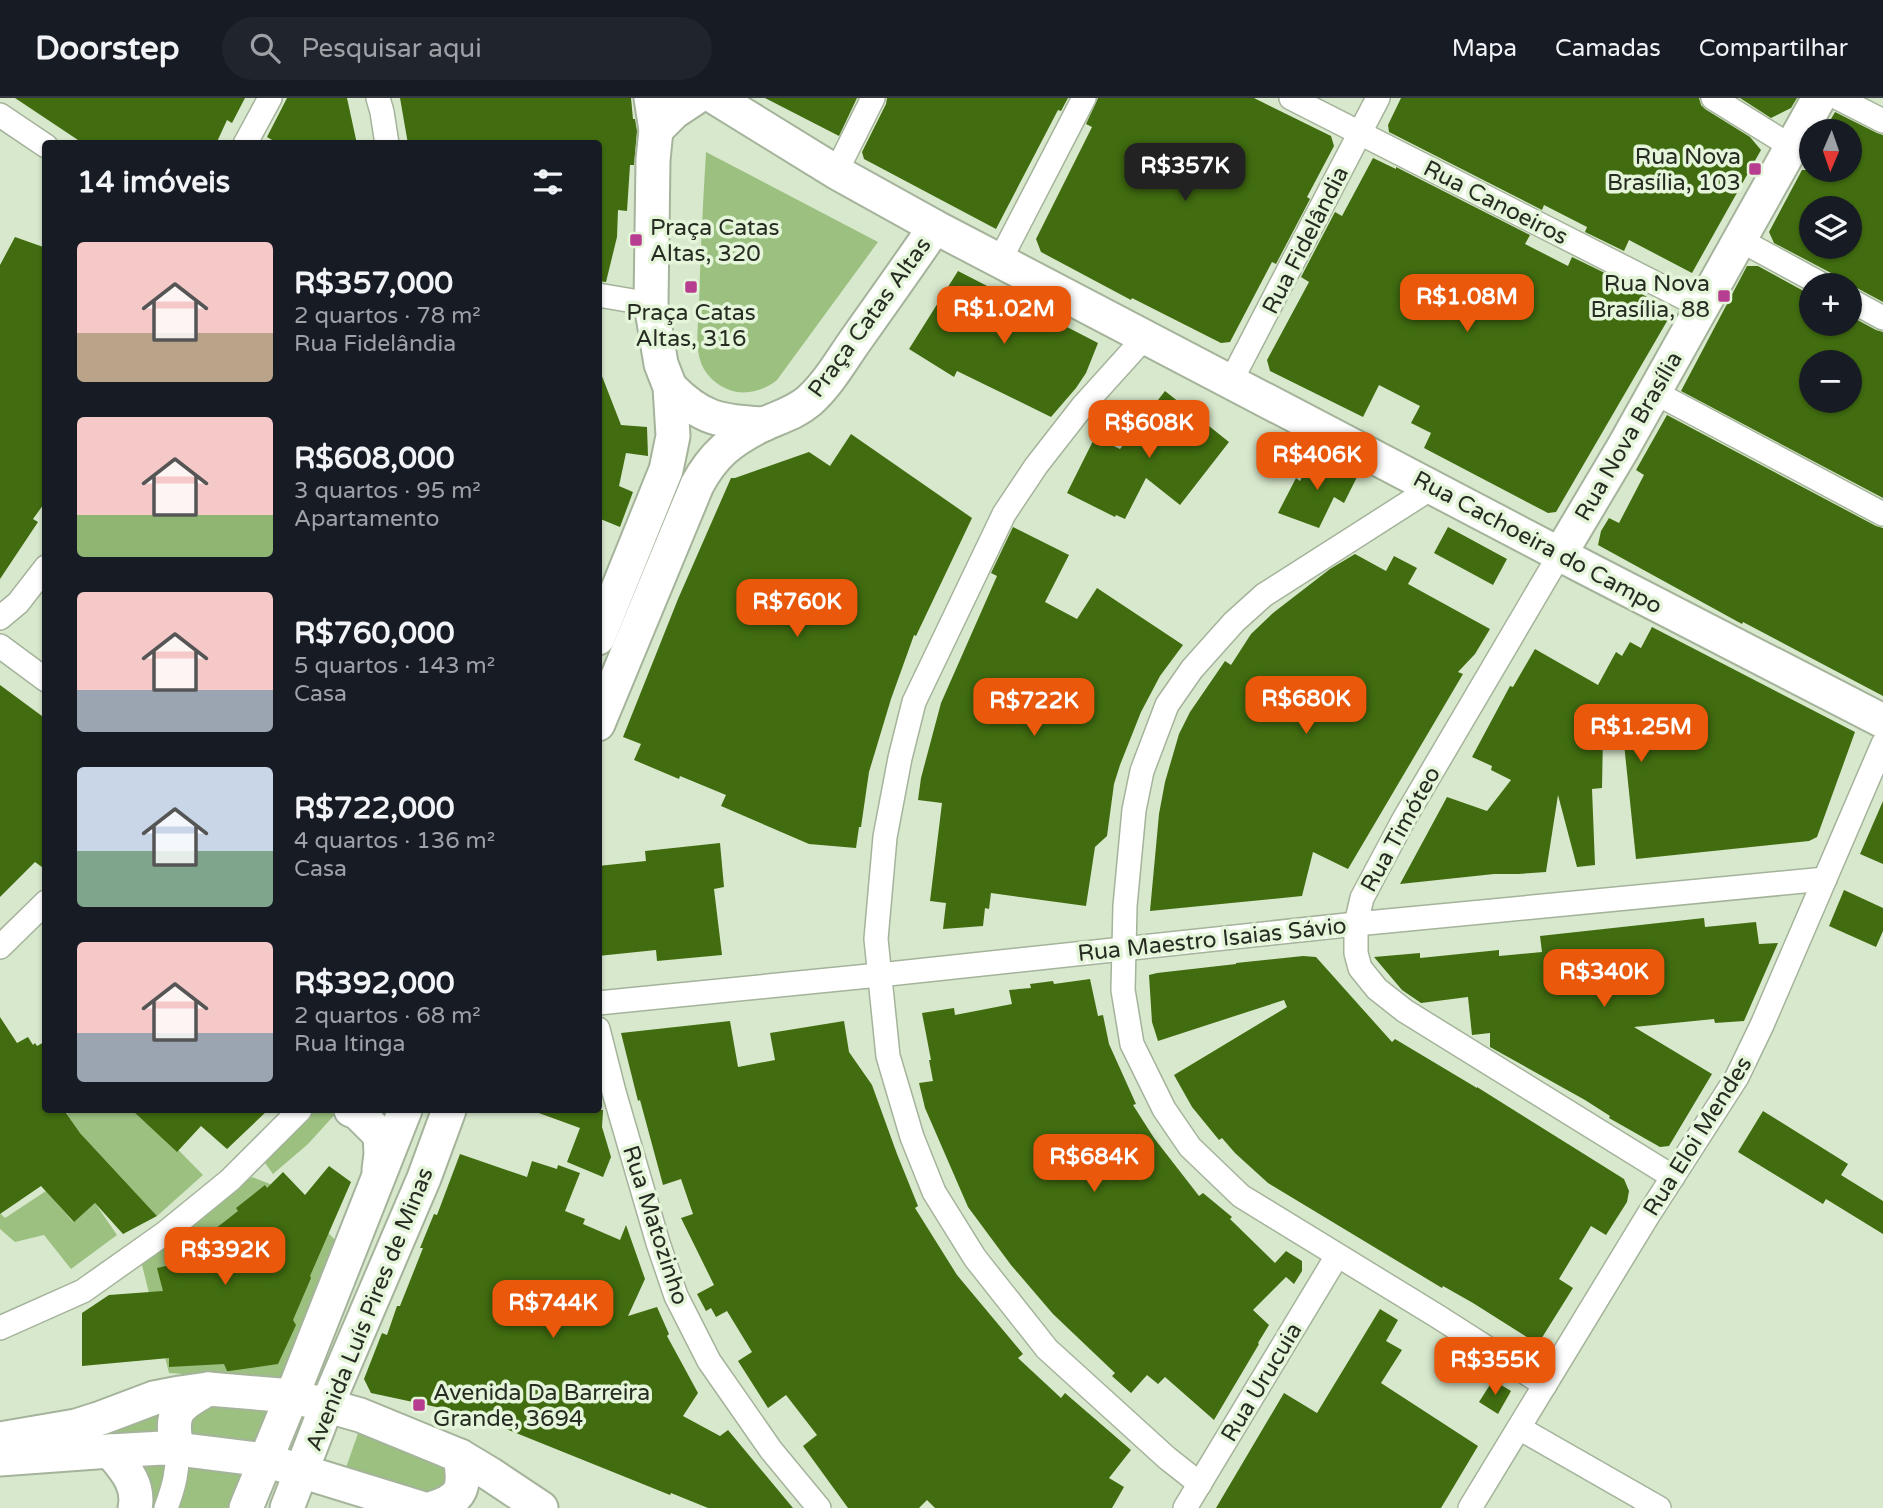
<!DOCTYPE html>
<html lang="pt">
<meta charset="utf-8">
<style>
body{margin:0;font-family:"Varela Round",sans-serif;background:#20242c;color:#f1f3f6;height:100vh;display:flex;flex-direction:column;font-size:26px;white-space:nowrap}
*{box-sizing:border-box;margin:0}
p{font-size:23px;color:#9ea1a6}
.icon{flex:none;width:38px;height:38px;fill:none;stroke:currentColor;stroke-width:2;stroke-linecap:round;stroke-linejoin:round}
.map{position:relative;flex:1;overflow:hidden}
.drawer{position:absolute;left:42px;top:42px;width:560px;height:973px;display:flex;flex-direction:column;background:#171b24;border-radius:7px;box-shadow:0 2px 5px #0004}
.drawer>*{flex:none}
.needle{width:46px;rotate:182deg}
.buttons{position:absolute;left:1799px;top:21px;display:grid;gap:14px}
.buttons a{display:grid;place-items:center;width:63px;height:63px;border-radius:50%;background:#171b24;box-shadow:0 2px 5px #0004;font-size:35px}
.price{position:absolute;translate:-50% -60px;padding:0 16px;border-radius:14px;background:#ea580c;color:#fff;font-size:23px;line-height:46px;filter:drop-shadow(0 2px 4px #0008)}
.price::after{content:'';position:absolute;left:50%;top:42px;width:21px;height:16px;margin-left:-10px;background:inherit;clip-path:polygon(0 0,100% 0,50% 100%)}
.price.selected{background:#222;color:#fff}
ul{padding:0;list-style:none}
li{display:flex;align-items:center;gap:21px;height:175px;padding:0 35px}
li span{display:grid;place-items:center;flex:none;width:196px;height:140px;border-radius:7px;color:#555}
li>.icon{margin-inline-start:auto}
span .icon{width:84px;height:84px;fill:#fffc;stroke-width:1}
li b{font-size:30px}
h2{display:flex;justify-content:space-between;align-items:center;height:84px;padding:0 35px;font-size:30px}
header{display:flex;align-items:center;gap:42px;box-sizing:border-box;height:98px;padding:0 35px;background:#171b24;border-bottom:2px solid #363941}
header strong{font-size:33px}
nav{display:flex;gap:38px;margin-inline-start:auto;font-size:24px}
.search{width:490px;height:63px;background:#20242c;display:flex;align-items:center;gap:18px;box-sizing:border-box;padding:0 24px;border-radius:38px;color:#9ea1a6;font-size:26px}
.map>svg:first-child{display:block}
</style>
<header>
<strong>Doorstep</strong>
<div class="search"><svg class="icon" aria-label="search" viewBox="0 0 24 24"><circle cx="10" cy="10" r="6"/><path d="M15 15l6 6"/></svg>Pesquisar aqui</div>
<nav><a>Mapa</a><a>Camadas</a><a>Compartilhar</a></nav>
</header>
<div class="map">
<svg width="1883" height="1410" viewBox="0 0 1883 1410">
<rect width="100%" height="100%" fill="#d8e8cd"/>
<g fill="#9bc080">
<path d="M706,54L878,144L777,282C766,291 752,296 737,294C721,291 707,280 701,265C695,248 698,228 699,211C700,158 703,106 706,54Z"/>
<polygon points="73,1012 139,1012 203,1077 157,1118 80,1035 67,1016"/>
<polygon points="322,1012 338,1013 308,1046 273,1076 260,1058 304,1015"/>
<polygon points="252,1079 270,1086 285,1089 336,1143 282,1283 169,1275 141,1163"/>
<polygon points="46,1093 73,1124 95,1105 117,1137 71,1171 44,1137 15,1144 0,1131 0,1115 5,1120"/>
<polygon points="213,1299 272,1305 261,1345 186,1345 185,1318"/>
<polygon points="167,1305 167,1334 77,1338"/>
<polygon points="362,1324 452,1360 453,1386 435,1403 342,1381"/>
<polygon points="168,1350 173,1371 159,1410 148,1410 132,1373"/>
<polygon points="188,1359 250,1369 234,1410 172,1410"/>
</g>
<g fill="#416d10" fill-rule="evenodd">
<polygon points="15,0 245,0 232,25 227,22 216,46 84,46"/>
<polygon points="287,0 347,0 357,46 279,46 267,39"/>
<polygon points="400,0 631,0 633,21 635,21 637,33 634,67 630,67 627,113 618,112 617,139 606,184 598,183 598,46 408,46"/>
<polygon points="765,0 857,0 839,38"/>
<polygon points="887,0 1068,0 1061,13 1058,12 996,131 864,61 862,54 886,6"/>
<polygon points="1098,0 1254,0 1331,38 1334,48 1307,99 1310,101 1276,166 1272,164 1230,244 1221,245 1132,200 1131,202 1041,154 1036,141 1092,29 1086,26"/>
<polygon points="1401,0 1699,0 1701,7 1705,11 1750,39 1761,52 1692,175 1629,142 1624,153 1585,134 1587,129 1544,107 1542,112 1389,34 1388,27"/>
<polygon points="1740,0 1797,0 1791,10 1771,20"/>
<path d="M1835,14L1877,35L1883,37V204L1857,190L1850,188V185L1774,145L1769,134L1802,72H1850V33H1824ZM1811,110H1850V149H1811Z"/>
<polygon points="1373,60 1396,71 1396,69 1530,137 1525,146 1568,168 1572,159 1611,178 1610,180 1669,210 1670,218 1556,414 1548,415 1424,350 1431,335 1411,325 1420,308 1379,287 1363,319 1270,273 1267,262 1309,184 1301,179 1335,114 1342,118"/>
<polygon points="15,139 46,150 46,403 33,421 38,424 0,481 0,167"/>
<path d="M1747,168H1758L1811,197V226H1850V218L1876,232L1883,234V400L1681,293ZM1811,264H1850V303H1811Z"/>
<polygon points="958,173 1098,245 1086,275 1076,290 1051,319 957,273 954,279 909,251"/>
<polygon points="600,273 621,327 647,329 648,358 626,355 619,388 633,394 620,429 598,420 598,274"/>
<polygon points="1165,293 1229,344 1180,407 1146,380 1125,421 1116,417 1115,419 1067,395 1095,339 1120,351"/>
<polygon points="1667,317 1876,428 1883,430 1883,598 1743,524 1742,526 1598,447 1601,433 1609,420 1619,425 1644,377 1636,372"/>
<polygon points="851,336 972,420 916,538 914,537 891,601 869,674 861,729 859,729 856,750 809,746 721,708 726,697 680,678 679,681 634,662 641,646 623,639 678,501 731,380 735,380 809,354 830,368"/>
<polygon points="1313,357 1357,379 1344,405 1334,399 1319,430 1278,415 1296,380 1300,383"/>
<polygon points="1013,429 1069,457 1045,504 1077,521 1097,490 1183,547 1160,578 1141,614 1120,667 1114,686 1107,738 1095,749 1086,808 991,795 989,811 985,810 983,828 943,831 946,805 930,803 942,705 918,702 921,680 941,605 997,478 991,475"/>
<polygon points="1448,429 1507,461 1493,487 1434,455"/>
<polygon points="1355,456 1386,473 1394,458 1417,470 1408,486 1490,531 1475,556 1458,574 1463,576 1348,771 1313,754 1302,798 1150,813 1159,716 1165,684 1179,636 1190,614 1225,563 1231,567 1251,536 1273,515 1330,471"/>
<polygon points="1652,529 1855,634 1817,739 1809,743 1636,761 1623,636 1603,637 1602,690 1592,691 1595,767 1577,769 1558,697 1546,774 1518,776 1494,776 1400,786 1447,699 1487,713 1511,682 1491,672 1492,668 1472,659 1510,588 1513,589 1535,551 1598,587 1616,554 1622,558 1630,544 1641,550"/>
<polygon points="0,587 46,621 46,772 35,764 0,799"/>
<polygon points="1883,703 1883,766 1860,756"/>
<polygon points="720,745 724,789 714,791 722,857 657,863 656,852 598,858 598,768 646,763 645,753"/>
<polygon points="1844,792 1883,810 1883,833 1876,849 1829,828"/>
<polygon points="1704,820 1705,829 1756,824 1759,846 1778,845 1744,923 1715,925 1714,921 1634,929 1712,976 1669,1048 1660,1049 1609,1020 1610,1018 1585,1002 1490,949 1490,935 1472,937 1468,899 1421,905 1402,892 1374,859 1420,855 1420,860 1499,852 1499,858 1542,854 1540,838"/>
<polygon points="1303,858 1316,859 1392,944 1395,941 1477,990 1477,989 1624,1081 1629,1093 1627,1104 1606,1137 1591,1128 1559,1181 1573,1190 1538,1246 1473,1205 1443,1188 1442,1190 1268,1085 1235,1055 1222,1040 1219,1042 1192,1009 1174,977 1287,909 1284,902 1158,943 1152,924 1149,877 1157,875 1236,866 1236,865"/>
<polygon points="1090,881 1098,918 1103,917 1109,946 1136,1006 1133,1007 1154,1040 1199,1098 1203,1095 1232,1119 1230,1121 1275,1165 1286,1153 1302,1163 1302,1173 1294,1186 1286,1179 1253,1212 1269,1227 1258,1245 1259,1246 1214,1322 1165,1279 1158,1286 1147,1277 1131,1295 1112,1278 1115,1275 1053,1216 1011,1167 968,1109 925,1010 919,985 933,983 929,962 931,962 922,915 954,910 955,917 1012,906 1009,892 1031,890 1030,886 1053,883 1054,886"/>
<polygon points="0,919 17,945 28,939 33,947 35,945 37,948 46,943 46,1012 64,1012 80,1035 157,1118 123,1136 95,1105 74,1124 41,1088 0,1116"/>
<polygon points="730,923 738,969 775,962 770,935 844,923 849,954 872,987 897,1056 918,1108 915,1110 957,1177 1023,1256 1018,1260 1061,1300 1065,1295 1131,1352 1109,1380 1124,1389 1112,1410 935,1410 927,1402 919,1410 848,1410 803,1348 817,1337 786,1297 768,1310 738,1263 752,1254 727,1213 716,1219 711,1210 706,1213 697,1196 714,1187 681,1120 693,1116 681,1081 663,1087 640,1002 638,1003 621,935"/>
<polygon points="132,1012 268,1012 227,1051 201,1028 177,1054"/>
<polygon points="536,1012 603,1012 602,1029 611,1059 603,1079 567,1064 580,1030 536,1014"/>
<polygon points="1763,1013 1848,1066 1841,1077 1883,1103 1883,1136 1826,1101 1823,1106 1738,1054"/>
<polygon points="460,1056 527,1079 532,1063 557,1071 558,1067 580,1075 565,1113 585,1121 583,1126 620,1142 626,1127 645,1181 628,1218 657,1209 669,1236 667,1238 698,1295 683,1318 720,1338 728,1332 793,1410 708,1410 671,1395 670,1397 469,1316 371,1295 364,1281 382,1235 387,1237 397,1208 400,1208 423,1150 420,1150 434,1116 437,1117"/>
<polygon points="329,1068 351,1084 310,1178 311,1180 293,1222 296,1227 278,1266 229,1273 227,1273 224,1266 169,1269 169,1260 82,1268 82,1215 109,1197 163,1193 157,1170 188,1163 184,1151 204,1139 224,1124 238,1113 236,1110 265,1087 267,1090 283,1074 305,1097"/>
<polygon points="1380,1211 1398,1222 1386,1243 1402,1252 1381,1285 1478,1348 1441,1410 1216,1410 1284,1295 1317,1315"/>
<polygon points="1493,1282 1511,1293 1498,1316 1479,1304"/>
</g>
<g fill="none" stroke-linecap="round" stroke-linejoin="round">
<defs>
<g id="street">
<polyline points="378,0 382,14 387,46"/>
<polyline points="1291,0 1702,209"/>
<polyline points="1713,0 1792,49"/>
<polyline points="1838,0 1883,23"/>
<polyline points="0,17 46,48"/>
<polyline points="245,46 270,0"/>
<polyline points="836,74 873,0"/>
<polyline points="1740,142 1823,187"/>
<polyline points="1000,162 1084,0"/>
<polyline points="598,197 651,206"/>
<polyline points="1850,202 1883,220"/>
<polyline points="1146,238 1082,309 1036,368 1004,416 914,604 900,660 885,739 876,841 888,958 912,1039 934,1094 975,1160 1047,1251 1167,1360 1200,1386"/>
<polyline points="1231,283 1378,0"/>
<polyline points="1654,294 1883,416"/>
<polyline points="1433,389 1264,497 1234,524 1192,571 1167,607 1142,673 1134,712 1125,808 1123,892 1132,946 1164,1011 1190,1049 1241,1098 1437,1218 1545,1287"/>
<polyline points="1560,456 1404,721 1362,800 1356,826 1356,855 1360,870 1377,891 1405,913 1673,1079"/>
<polyline points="0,520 18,505 46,469"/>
<polyline points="0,548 46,582"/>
<polyline points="0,849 46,804"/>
<polyline points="598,905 879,877 1356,826 1825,781"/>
<polyline points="598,931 614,994 658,1145 676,1198 709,1263 771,1352 819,1410"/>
<polyline points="0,1230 83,1193 165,1135 230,1082 300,1012"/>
<polyline points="1519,1330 1659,1410"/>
<path d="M166,1410C174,1388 178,1374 177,1351"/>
<polyline points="1185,1410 1337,1158"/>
<polyline points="1470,1410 1647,1119 1737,979 1762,927 1883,646"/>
</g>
<g id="secondary">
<polyline points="716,0 836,74 935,129 1586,470 1883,623"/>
<polyline points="656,32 674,14 695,0"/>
<path d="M670,289C702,322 720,323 764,326"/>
<polyline points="1560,456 1623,350 1819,0"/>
<polyline points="598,540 666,372 673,338 670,289 661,266 651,206 653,62 656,32 651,0"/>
<path d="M598,626L697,387C713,357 731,342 762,327C779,319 795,315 809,303C828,286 841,263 855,243C882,205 909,167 935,129"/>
<polyline points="351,1012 357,1014 380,1037 381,1056 379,1072"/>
<polyline points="0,1341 76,1328 101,1320 154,1300 180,1295 208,1291 292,1298 360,1317 460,1358 490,1376 541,1410"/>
<path d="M177,1351C170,1313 176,1309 208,1291"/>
<path d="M110,1353C124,1370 140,1386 135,1410"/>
<polyline points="0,1361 110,1353 163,1350 177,1351 265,1362 421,1410"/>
<polyline points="246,1410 292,1298 405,1012"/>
<polyline points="287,1410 327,1307 424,1080 449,1012"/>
<path d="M433,1410C464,1400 465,1389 460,1358"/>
</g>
</defs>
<use href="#street" stroke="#a4b39a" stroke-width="26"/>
<use href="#secondary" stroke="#a4b39a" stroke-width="37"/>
<use href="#street" stroke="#fff" stroke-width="23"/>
<use href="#secondary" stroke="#fff" stroke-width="33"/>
</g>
<g fill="#b63d90" stroke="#e5f5da" stroke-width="2.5">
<rect x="1748" y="64" width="14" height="14" rx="3.5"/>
<rect x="629" y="135" width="14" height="14" rx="3.5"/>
<rect x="684" y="182" width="14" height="14" rx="3.5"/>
<rect x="1717" y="191" width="14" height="14" rx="3.5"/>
<rect x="412" y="1300" width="14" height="14" rx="3.5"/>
</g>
<g text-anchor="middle" stroke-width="7" stroke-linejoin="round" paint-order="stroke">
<g font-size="23" fill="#262c22" stroke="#e5f5da" text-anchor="end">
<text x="1741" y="66">Rua Nova<tspan x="1741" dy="26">Brasília, 103</tspan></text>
<text x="650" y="137" text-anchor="start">Praça Catas<tspan x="650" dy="26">Altas, 320</tspan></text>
<text x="1710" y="193">Rua Nova<tspan x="1710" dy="26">Brasília, 88</tspan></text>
<text x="691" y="222" text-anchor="middle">Praça Catas<tspan x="691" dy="26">Altas, 316</tspan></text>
<text x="433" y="1302" text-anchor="start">Avenida Da Barreira<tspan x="433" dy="26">Grande, 3694</tspan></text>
</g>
<g font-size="23" fill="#262c22" stroke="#e5f5da">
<text transform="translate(1496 104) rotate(27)" y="8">Rua Canoeiros</text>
<text transform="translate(1305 142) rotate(-63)" y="8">Rua Fidelândia</text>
<text transform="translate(869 219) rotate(-54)" y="8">Praça Catas Altas</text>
<text transform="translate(1628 338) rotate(-60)" y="8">Rua Nova Brasília</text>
<text transform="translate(1538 444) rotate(28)" y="8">Rua Cachoeira do Campo</text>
<text transform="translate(1400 731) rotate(-61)" y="8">Rua Timóteo</text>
<text transform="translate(1212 841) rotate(-6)" y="8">Rua Maestro Isaias Sávio</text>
<text transform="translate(1697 1038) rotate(-58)" y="8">Rua Eloi Mendes</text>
<text transform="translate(656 1127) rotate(72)" y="8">Rua Matozinho</text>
<text transform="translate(369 1211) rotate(-68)" y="8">Avenida Luís Pires de Minas</text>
<text transform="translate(1261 1284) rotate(-59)" y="8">Rua Urucuia</text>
</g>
</g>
</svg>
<div class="buttons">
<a><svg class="needle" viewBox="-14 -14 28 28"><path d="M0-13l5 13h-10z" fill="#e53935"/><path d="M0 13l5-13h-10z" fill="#9ea1a6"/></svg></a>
<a><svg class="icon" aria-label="layers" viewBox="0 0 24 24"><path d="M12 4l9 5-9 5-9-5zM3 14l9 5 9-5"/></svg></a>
<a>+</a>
<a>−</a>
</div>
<b class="price selected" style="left:1185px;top:105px">R$357K</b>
<b class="price" style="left:1467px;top:236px">R$1.08M</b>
<b class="price" style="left:1004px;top:248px">R$1.02M</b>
<b class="price" style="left:1149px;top:362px">R$608K</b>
<b class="price" style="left:1317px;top:394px">R$406K</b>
<b class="price" style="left:797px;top:541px">R$760K</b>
<b class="price" style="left:1306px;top:638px">R$680K</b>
<b class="price" style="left:1034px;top:640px">R$722K</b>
<b class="price" style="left:1641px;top:666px">R$1.25M</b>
<b class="price" style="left:1604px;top:911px">R$340K</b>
<b class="price" style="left:1094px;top:1096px">R$684K</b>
<b class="price" style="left:225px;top:1189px">R$392K</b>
<b class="price" style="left:553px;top:1242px">R$744K</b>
<b class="price" style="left:1495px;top:1299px">R$355K</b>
<section class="drawer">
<h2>14 imóveis<svg class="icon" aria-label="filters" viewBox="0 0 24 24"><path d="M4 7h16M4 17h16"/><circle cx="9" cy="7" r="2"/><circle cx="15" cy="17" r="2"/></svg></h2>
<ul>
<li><span style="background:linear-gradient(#f6c9c9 65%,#b9a48a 0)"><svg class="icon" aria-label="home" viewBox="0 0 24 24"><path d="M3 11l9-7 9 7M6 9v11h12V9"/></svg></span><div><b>R$357,000</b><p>2 quartos · 78 m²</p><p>Rua Fidelândia</p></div></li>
<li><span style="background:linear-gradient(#f6c9c9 70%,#8fb573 0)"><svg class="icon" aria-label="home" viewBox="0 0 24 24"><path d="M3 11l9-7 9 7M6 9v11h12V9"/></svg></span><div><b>R$608,000</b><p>3 quartos · 95 m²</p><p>Apartamento</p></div></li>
<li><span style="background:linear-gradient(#f6c9c9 70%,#9aa5b1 0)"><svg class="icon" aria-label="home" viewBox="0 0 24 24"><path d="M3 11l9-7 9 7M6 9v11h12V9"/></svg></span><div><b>R$760,000</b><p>5 quartos · 143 m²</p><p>Casa</p></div></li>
<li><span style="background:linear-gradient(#c9d6e8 60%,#7fa58c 0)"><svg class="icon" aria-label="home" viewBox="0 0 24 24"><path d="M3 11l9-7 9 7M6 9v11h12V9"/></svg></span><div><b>R$722,000</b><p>4 quartos · 136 m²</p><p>Casa</p></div></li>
<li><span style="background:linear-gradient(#f6c9c9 65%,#9aa5b1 0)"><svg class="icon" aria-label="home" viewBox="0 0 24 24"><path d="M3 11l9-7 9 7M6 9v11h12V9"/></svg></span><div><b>R$392,000</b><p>2 quartos · 68 m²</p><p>Rua Itinga</p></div></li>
</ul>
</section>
</div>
